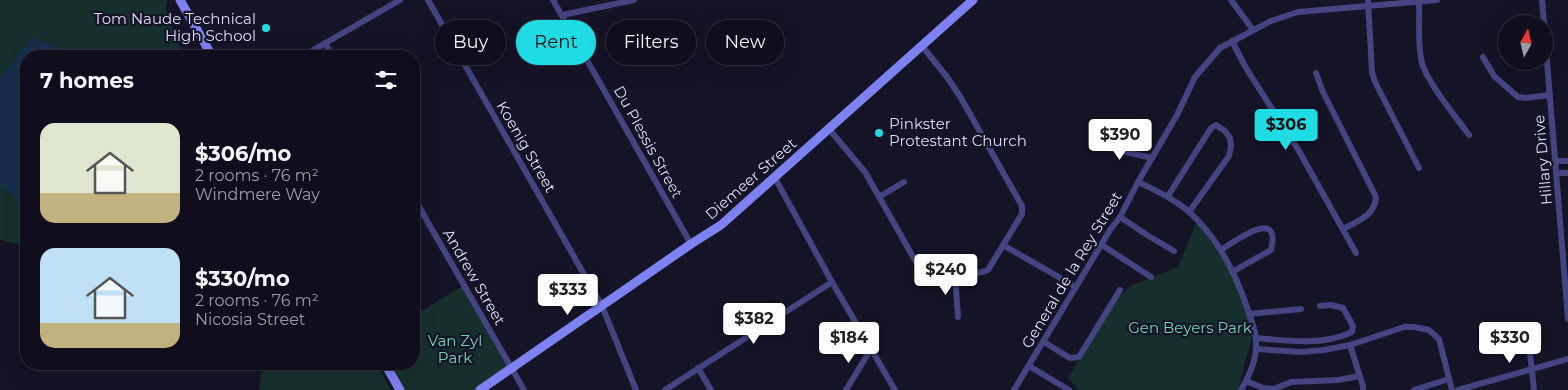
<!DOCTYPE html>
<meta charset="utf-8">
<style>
body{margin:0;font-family:Montserrat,sans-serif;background:#1e1c29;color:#f1f3f6;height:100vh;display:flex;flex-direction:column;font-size:19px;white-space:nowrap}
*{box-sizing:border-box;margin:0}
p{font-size:16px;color:#9c9ca3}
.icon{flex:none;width:28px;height:28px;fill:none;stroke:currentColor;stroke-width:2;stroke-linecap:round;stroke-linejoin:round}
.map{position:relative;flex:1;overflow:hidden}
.details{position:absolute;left:20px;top:50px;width:400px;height:320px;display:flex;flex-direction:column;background:#100e1c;border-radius:20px;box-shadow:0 5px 20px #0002,0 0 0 1px #302e3b}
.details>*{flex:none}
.banner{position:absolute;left:435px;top:20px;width:475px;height:45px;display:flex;gap:10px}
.needle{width:32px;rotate:8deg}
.tools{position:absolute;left:1498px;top:15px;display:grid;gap:10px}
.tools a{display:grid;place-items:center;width:55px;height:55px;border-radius:50%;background:#100e1c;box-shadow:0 5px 20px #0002,0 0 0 1px #302e3b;font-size:25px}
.price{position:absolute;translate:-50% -42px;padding:0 11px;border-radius:5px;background:#fff;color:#222;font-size:16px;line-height:32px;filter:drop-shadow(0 1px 2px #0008)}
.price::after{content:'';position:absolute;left:50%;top:30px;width:15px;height:11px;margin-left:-8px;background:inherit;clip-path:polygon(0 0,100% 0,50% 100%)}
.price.current{background:#1edbe4;color:#111}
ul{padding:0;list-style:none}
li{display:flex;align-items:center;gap:15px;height:125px;padding:0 20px}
li span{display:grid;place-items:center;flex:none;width:140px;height:100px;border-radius:15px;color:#555}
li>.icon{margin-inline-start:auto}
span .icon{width:60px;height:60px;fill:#fffc;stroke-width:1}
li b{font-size:21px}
h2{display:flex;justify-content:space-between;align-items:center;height:60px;padding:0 20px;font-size:21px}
.tag{padding:0 18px;border-radius:22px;background:#100e1c;box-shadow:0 5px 20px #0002,0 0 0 1px #302e3b;font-size:18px;line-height:45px}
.tag.current{background:#1edbe4;color:#111}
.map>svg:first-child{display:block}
</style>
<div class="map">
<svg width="1568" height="390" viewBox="0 0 1568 390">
<rect width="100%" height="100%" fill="#151326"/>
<g fill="#162f2d">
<polygon points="0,0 167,0 166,8 178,44 189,56 26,56 26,246 0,240"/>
<polygon points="1197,221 1238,282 1254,329 1238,390 1079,390 1068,378 1111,305 1130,286 1178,267"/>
<polygon points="464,285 511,368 480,390 400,390 385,364 414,364 414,316"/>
<polygon points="263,364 377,364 391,390 259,390"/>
</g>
<polygon fill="#172e4b" points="32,37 78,56 26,56 26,203 21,204 0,183 0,79"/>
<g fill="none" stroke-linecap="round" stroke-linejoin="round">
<g stroke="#434480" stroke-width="6">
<polyline points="428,0 602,306 636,390"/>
<polyline points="553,0 691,244"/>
<polyline points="1231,0 1253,30"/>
<polyline points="1368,0 1372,72 1375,82 1419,168"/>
<polyline points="1542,0 1568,319"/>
<path d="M1419,2C1420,21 1417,44 1422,63C1427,82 1456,117 1469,135"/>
<polyline points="562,15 634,0"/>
<polyline points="1232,41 1246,68 1299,151 1356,253"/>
<polyline points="325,43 333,56"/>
<polyline points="303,56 400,0"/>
<polyline points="1483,57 1494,76 1518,97 1525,98 1550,95"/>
<path d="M1316,73L1323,92L1376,197C1375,216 1357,221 1343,229"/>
<path d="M829,129L865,172L920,269C924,271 926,274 931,275C943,277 976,275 988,270L1022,214V206L961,98L947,77L922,46"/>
<polyline points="1092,144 1152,158"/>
<polyline points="1556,161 1568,161"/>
<polyline points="1557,173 1568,173"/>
<polyline points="775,178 832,282 895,390"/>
<path d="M1138,182C1156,190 1172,198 1187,210C1217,236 1236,274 1248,310C1252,322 1257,334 1256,347C1256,361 1248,378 1241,390"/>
<polyline points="1168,196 1211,128 1216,125 1225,131 1230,138 1231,146 1229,156 1189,212"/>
<polyline points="879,197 904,182"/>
<polyline points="414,198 524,390"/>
<polyline points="1120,217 1147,235 1174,251"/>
<polyline points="1003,245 1076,287"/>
<polyline points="1102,245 1151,277"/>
<path d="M1221,250C1235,241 1282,206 1271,250L1232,272"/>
<polyline points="955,275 958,317"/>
<polyline points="1249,314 1301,309"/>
<polyline points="1528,334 1534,390"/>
<path d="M1256,338C1288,341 1322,346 1352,332L1353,326L1343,308L1331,305L1320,306"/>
<polyline points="1044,342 1070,358 1079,357 1120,290"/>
<polyline points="1350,345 1363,386 1363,390"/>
<polyline points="1256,349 1301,352 1324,350 1350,345 1404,327 1414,327 1429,330 1439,339 1452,390"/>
<polyline points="1029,366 1069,390"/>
<polyline points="698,368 711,390"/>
<polyline points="1246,381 1263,388 1274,389 1291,382 1338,380 1360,376"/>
<polyline points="665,390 832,282"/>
<polyline points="846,390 871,349"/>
<polyline points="1014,390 1110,230 1120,217 1138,182 1177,115 1195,77 1220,48 1271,21 1298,12 1437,0"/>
<polyline points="1414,390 1449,379"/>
<polyline points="1458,390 1568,359"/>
</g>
<g stroke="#7e81f0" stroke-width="9">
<polyline points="180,0 212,56"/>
<polyline points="385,364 400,390"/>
<polyline points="480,390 691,244 721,225 973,0"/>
</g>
</g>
<g fill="#1edbe4" stroke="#151326" stroke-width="2">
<circle cx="266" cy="28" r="5"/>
<circle cx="879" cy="133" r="5"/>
</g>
<g text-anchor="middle" stroke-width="4.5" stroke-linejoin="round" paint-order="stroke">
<g font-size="15" fill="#dedcfb" stroke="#151326" text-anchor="end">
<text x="256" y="24">Tom Naude Technical<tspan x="256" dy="17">High School</tspan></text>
<text x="889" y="129" text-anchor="start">Pinkster<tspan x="889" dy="17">Protestant Church</tspan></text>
</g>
<g font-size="15" fill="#dedcfb" stroke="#151326">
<text transform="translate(648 142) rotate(61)" y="5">Du Plessis Street</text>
<text transform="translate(526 147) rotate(60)" y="5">Koenig Street</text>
<text transform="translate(1543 160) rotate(-95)" y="5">Hillary Drive</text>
<text transform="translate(751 179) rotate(-41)" y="5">Diemeer Street</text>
<text transform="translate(1072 270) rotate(-59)" y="5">General de la Rey Street</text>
<text transform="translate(474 277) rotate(60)" y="5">Andrew Street</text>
</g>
<g font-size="15" fill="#70d3b5" stroke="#151326">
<text x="1190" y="333">Gen Beyers Park</text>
<text x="455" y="346">Van Zyl<tspan x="455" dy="17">Park</tspan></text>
</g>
</g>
</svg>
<div class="tools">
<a><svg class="needle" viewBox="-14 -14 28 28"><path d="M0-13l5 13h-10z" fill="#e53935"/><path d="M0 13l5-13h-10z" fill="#9c9ca3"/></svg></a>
</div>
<b class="price current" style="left:1286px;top:151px">$306</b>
<b class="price" style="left:1120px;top:161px">$390</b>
<b class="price" style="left:946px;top:296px">$240</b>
<b class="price" style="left:568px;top:316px">$333</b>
<b class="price" style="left:754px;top:345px">$382</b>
<b class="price" style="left:849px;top:364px">$184</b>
<b class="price" style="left:1510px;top:364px">$330</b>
<div class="banner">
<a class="tag">Buy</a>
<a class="tag current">Rent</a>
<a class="tag">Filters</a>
<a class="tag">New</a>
</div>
<section class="details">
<h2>7 homes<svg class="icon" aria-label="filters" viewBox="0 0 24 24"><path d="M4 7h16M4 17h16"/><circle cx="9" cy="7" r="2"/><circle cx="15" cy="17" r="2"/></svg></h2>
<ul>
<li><span style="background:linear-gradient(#dfe7d0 70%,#c2b280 0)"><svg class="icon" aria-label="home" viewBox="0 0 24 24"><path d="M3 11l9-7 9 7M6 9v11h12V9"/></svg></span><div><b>$306/mo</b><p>2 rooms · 76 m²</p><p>Windmere Way</p></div></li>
<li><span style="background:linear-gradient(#bfe0f5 75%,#c2b280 0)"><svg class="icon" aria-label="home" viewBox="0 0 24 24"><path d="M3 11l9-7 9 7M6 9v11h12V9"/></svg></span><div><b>$330/mo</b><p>2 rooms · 76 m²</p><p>Nicosia Street</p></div></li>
</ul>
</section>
</div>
